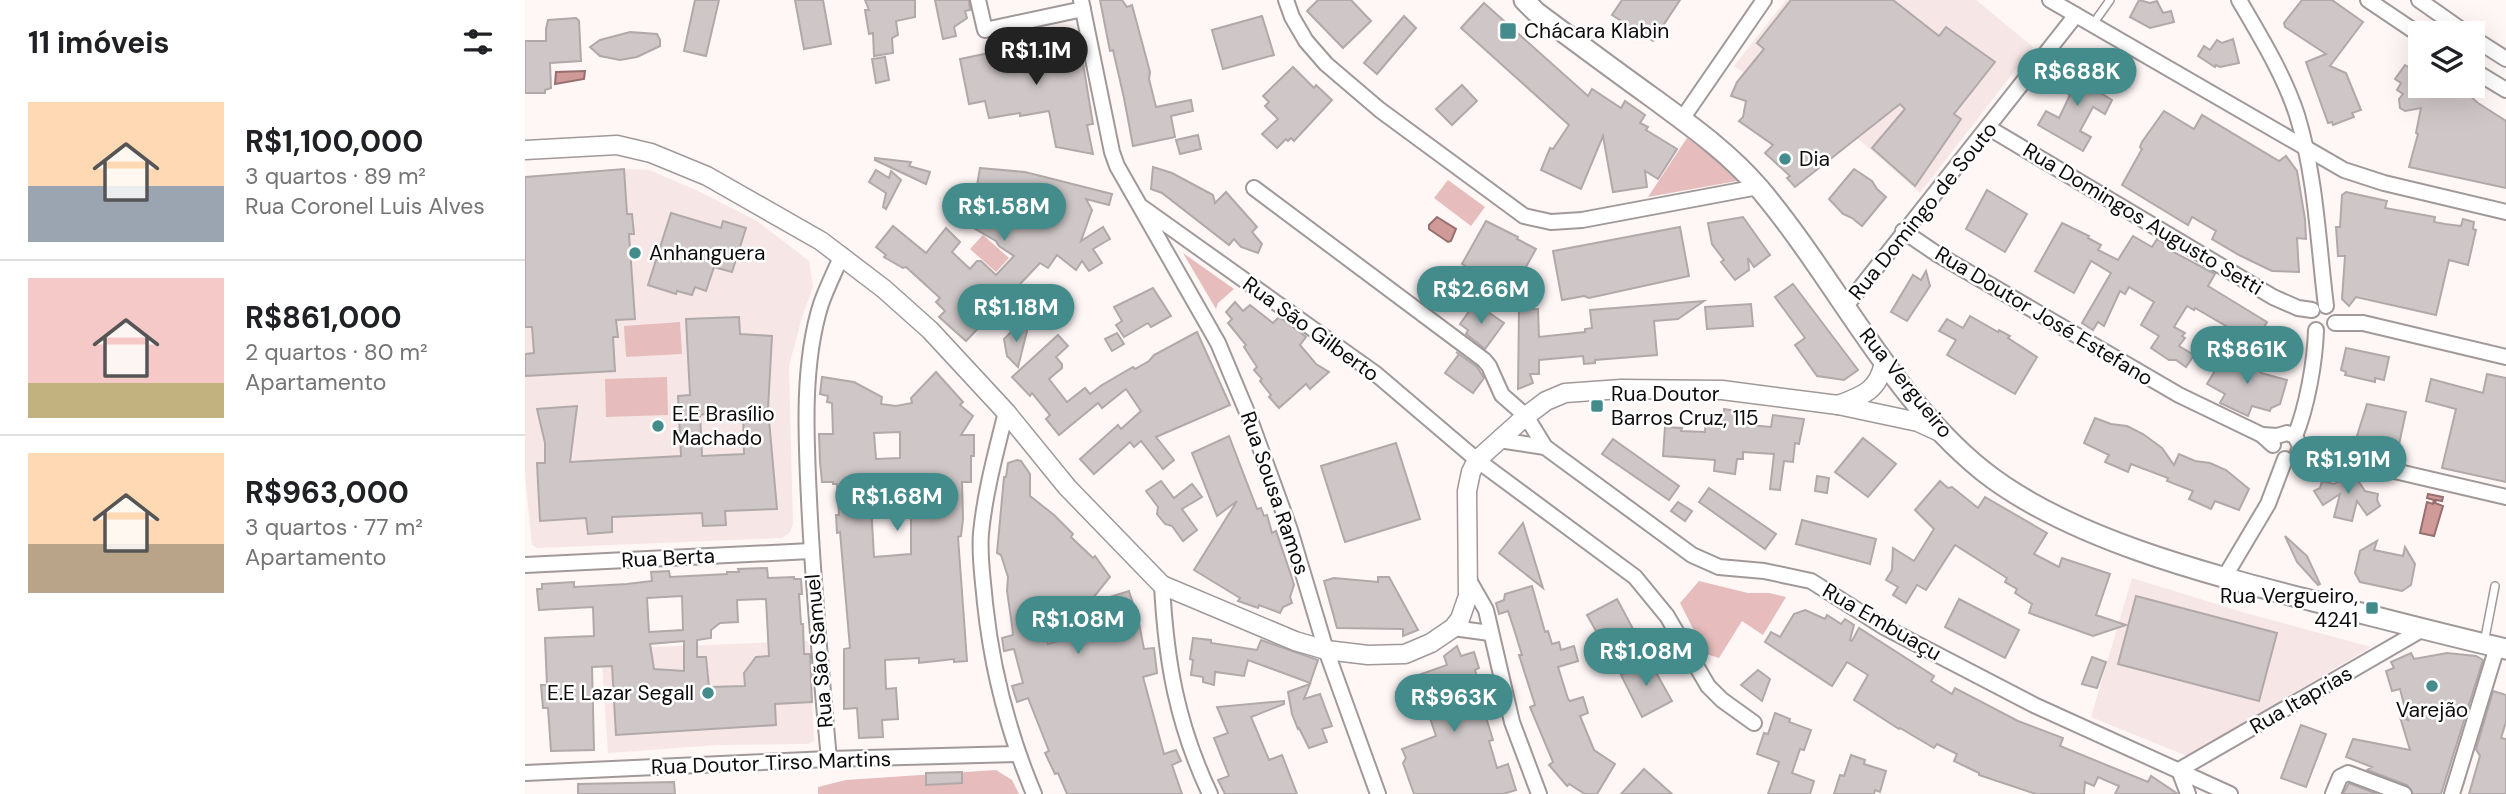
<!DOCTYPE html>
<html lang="pt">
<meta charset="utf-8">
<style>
body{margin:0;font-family:"DM Sans",sans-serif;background:#f2f2f2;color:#202124;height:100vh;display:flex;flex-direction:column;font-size:26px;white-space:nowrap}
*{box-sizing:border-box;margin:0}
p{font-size:23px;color:#757577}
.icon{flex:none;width:38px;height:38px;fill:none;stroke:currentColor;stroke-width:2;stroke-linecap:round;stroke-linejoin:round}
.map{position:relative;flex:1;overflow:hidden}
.drawer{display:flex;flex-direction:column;background:#fff;width:525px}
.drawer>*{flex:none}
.tools{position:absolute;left:1883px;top:21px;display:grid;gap:14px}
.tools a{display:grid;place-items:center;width:77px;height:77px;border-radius:0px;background:#fff;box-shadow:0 7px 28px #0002;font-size:35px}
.price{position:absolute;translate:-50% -60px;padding:0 16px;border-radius:24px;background:#448c8c;color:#fff;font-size:23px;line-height:46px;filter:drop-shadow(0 2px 4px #0008)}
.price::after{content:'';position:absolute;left:50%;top:42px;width:21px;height:16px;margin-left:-10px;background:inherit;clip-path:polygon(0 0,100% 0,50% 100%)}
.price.selected{background:#222;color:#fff}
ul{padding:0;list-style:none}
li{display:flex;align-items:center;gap:21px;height:175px;padding:0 28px}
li+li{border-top:2px solid #e0e0e0}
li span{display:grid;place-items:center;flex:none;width:196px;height:140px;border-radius:0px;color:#555}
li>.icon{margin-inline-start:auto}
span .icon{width:84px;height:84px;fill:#fffc;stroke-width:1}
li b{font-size:30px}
h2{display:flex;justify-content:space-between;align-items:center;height:84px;padding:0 28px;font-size:30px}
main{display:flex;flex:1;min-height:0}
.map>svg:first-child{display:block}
</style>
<main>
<section class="drawer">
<h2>11 imóveis<svg class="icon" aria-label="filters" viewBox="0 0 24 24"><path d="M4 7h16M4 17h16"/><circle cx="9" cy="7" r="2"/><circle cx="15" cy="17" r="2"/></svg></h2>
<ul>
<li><span style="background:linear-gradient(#ffd9b3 60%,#9aa5b1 0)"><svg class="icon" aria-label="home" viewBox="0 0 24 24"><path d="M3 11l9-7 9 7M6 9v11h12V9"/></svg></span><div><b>R$1,100,000</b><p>3 quartos · 89 m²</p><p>Rua Coronel Luis Alves</p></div></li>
<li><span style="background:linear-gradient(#f6c9c9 75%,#c2b280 0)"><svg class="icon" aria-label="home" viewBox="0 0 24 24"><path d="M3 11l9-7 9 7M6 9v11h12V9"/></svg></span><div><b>R$861,000</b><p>2 quartos · 80 m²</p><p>Apartamento</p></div></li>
<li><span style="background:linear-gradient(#ffd9b3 65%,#b9a48a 0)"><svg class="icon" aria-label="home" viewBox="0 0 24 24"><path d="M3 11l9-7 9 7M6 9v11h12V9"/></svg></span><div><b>R$963,000</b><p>3 quartos · 77 m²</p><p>Apartamento</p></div></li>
</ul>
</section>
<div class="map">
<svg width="1981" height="794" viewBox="0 0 1981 794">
<rect width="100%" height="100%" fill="#fff6f6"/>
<g fill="#f7e6e6">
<polygon points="1261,0 1451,0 1508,47 1395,193 1283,95 1271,108 1209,66"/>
<polygon points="99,169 124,170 171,190 232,221 284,261 288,287 277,317 264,366 268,524 265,532 257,538 12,548 7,545 0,475 0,177"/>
<polygon points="1607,578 1720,613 1846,647 1662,756 1566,717"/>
<polygon points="284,641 289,741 283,744 193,745 83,753 76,649"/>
</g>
<g fill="#e6bdbc">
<polygon points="1162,138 1183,153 1212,181 1123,197"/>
<polygon points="923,180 960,207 946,226 909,198"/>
<polygon points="458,235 484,258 471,272 445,249"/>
<polygon points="658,253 709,289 693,303 691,309"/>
<polygon points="155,322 157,354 101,357 99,326"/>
<polygon points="142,377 143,415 81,417 80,379"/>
<polygon points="1174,581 1223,593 1244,593 1261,597 1238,635 1217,621 1194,658 1181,654 1155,603"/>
<polygon points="471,770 487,780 494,794 293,794 293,787 321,780"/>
</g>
<g fill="#d09a99" stroke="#966f6e" stroke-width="2">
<polygon points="60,71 59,79 30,84 31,72"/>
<polygon points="912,217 931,229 926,241 923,242 904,229 904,225"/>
<polygon points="1903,494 1918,497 1917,501 1911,500 1910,503 1918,506 1909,536 1895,533 1902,502 1908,504 1909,500 1902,498"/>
</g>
<g fill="#cfc7c7" stroke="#b1a9a9" stroke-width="2" fill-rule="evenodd">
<polygon points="170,0 194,0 181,56 159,51"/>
<polygon points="270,0 298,0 306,44 279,49"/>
<polygon points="340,0 390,0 390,17 371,21 373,35 367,38 368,53 349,56 348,33 344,34 340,10 344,10"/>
<polygon points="410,0 444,0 445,10 440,11 442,18 429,27 431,36 418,39"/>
<polygon points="575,0 597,0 602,7 607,5 625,72 624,79 631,107 666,100 668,111 646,116 650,137 608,146 599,98 588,50 585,51"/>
<polygon points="793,0 826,0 846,21 818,48 782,11"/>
<polygon points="1097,0 1155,0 1128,41 1087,15"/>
<polygon points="1266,0 1368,0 1414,36 1421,27 1470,62 1429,114 1436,119 1390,186 1347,148 1380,109 1375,104 1270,187 1262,178 1265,176 1240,153 1248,145 1214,121 1218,117 1221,101 1206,96 1212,82 1239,49 1232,43"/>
<polygon points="1614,0 1625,3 1632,1 1638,13 1646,11 1649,22 1625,28 1605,17"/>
<polygon points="1777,0 1807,0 1838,22 1805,66 1821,73 1836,110 1827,113 1829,117 1808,125 1807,122 1803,123 1781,62 1801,54 1760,27 1759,23"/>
<polygon points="959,3 1063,96 1067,89 1096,108 1100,101 1120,115 1115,123 1123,127 1121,130 1152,149 1133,179 1120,171 1122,187 1088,192 1078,136 1056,189 1016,170 1025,148 1028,149 1044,125 936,28"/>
<polygon points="737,16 749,55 698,69 687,30"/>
<polygon points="879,16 891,28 852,74 839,63"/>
<polygon points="51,18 54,21 56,61 25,63 26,88 20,90 20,93 0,93 0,41 21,41 21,29 23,20"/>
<polygon points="105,32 132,34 135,40 135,46 112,57 95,60 75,56 65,47 75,40"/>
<polygon points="553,33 568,124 562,125 568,154 531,147 524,111 495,116 495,113 464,118 460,101 444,104 435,59 483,49 484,56 506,51 505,44"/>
<polygon points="1708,39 1714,63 1695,67 1691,65 1690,67 1673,56 1679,46 1685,50 1692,40 1697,43"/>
<polygon points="1563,55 1573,61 1560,83 1587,100 1580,114 1568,107 1555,131 1566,137 1558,151 1513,125 1521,111 1534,118 1545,95 1535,87 1543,74 1550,78"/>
<polygon points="360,57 364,80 351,83 347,59"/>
<polygon points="1880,65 1895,74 1895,86 1911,86 1927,97 1935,86 1951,86 1944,95 1953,103 1981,121 1981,188 1884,167 1893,134 1891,133 1896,108 1880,111 1875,108 1874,99 1878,94 1872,90 1876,83 1870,79"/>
<polygon points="768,67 789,88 791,85 807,100 769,141 766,138 763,141 761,139 752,148 737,134 753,119 740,106 744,102 738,96"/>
<polygon points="937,85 952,101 927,125 911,109"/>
<polygon points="1639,111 1669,129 1677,115 1754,161 1761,156 1772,171 1780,219 1781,239 1772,238 1774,272 1747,271 1714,255 1687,239 1691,231 1667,217 1663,225 1597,185 1617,149 1615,147 1617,142"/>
<polygon points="673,135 676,149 655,154 651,140"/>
<polygon points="350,158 386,162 384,166 405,172 401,184 350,160"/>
<polygon points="628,167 647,173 688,195 690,203 701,192 732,227 727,232 737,244 733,253 716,247 709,239 704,245 637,193 626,189"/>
<polygon points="455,168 500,172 587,194 584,205 561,199 567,210 556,241 578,227 585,239 568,249 577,263 564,271 557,261 551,270 532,255 523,268 515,263 441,341 414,317 420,311 411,302 415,298 381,267 378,268 359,257 361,255 351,247 368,226 401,253 421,228 435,242 427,252 445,269 452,261 456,261 471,275 489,256 474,246 471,241 445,226"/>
<polygon points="99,169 102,214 107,214 109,234 104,234 110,319 91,320 93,337 88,337 90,371 0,376 0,354 9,353 7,327 0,327 0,177"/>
<polygon points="1329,169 1347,181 1352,189 1361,197 1337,226 1327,218 1318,214 1304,199"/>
<polygon points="351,170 364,178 366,171 376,180 361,209 358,207 361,193 344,182"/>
<polygon points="1462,190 1502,214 1480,252 1441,229"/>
<polygon points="1821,192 1862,201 1860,208 1910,217 1909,222 1920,224 1936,226 1938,219 1949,222 1948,229 1951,230 1943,265 1924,260 1911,315 1831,297 1824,306 1817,299 1820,256 1813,256 1811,227 1815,227 1817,195"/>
<polygon points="146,213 196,228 198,221 221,228 207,272 189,267 181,291 170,287 167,295 152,291 151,294 123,285"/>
<polygon points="1218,217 1245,255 1229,267 1223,258 1224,270 1210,280 1196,262 1199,260 1187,244 1183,223"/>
<polygon points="961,221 993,237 992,239 1011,249 987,292 955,277 956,275 937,264"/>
<polygon points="1537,223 1564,236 1563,238 1576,245 1573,250 1593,260 1608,236 1627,247 1632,239 1642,245 1641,248 1690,274 1683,286 1742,322 1730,343 1670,308 1669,310 1662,306 1649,327 1660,333 1657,336 1660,338 1654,346 1669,355 1661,367 1651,360 1644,360 1626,348 1634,336 1616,325 1629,302 1604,287 1600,294 1595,291 1579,326 1573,322 1568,330 1557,323 1586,273 1566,261 1549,293 1510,271"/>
<polygon points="1155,227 1164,276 1064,298 1059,296 1037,300 1028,251"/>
<polygon points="1401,271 1405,286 1382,321 1366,312 1388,275 1396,280"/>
<polygon points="1268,284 1333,370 1319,380 1292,376 1270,345 1280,338 1250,297"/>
<polygon points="628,288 646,316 626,327 623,323 599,337 591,325 597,321 589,307"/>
<polygon points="1179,301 1153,319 1129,321 1132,355 1070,360 1070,363 1059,364 1058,356 1014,360 1014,374 1005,374 1008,383 993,389 994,310 1013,309 1014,337 1060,332 1060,329 1067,328 1065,310"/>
<polygon points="710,302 718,311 725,305 748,323 754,317 775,332 781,337 775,345 791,364 804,372 785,389 781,384 754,408 744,397 746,395 735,381 737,379 729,370 732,367 719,347 721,345 703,323 707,319 701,312"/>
<polygon points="950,303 979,323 960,349 941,334 943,330 935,324"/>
<polygon points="1226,304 1228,326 1182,329 1180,307"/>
<polygon points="1445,316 1473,332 1474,330 1485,336 1483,338 1512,357 1490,394 1422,355 1431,340 1414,331 1422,319 1438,328"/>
<path d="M214,317L215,334L247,336L243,409L252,509L200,511L201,525L178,526L177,513L87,517V532L63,534L61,518L15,521L12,463H20V443L12,409L52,406L45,462L156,456L153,396L165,395L161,319ZM218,410L219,454L177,456L175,415L180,414V412Z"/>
<polygon points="493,325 503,327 493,367 482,356 479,339"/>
<polygon points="672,332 705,405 631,437 649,460 638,469 616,441 609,447 605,442 569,474 555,459 593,425 596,429 616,411 601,389 577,408 573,403 534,435 521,419 525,415 507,393 505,396 487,377 533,335 543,346 531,357 537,364 537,368 524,379 542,402 560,388 565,394 577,385 608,367 610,369 624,361 629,355"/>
<polygon points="592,333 599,344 587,351 580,339"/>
<polygon points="1821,348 1864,357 1859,380 1850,378 1850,382 1820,375 1821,372 1816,370"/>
<polygon points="931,352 952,367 959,378 948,393 920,373 934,354"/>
<polygon points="1724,353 1736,373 1762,380 1755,404 1746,408 1745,411 1727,406 1723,416 1695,403 1700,394 1682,384 1700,354 1717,365"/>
<path d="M411,372L438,402L435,405L448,416L436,435H449V456H446V482H437L438,519L436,536L433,537L442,661L429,662V659L394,663V658L360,660L361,689L371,688L373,719L357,720L358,737L334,738L332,708L319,709V649L325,648L315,532L312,533L311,515H314L312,484H308V482H297L295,462L294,434H308L307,403L302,402L303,396L295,394L297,377L329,382L357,397L356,404L371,406L387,403L386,398ZM375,432V458L351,459L349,433ZM386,500V554L349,557L346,505Z"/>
<polygon points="1962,374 1981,378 1981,482 1917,468 1931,409 1901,401 1906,379 1958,393"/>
<polygon points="1842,404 1881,412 1873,449 1831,439"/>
<polygon points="1199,409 1212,411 1211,424 1246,427 1248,415 1279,419 1274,444 1270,443 1268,462 1259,461 1255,490 1245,489 1249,454 1218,452 1218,459 1212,459 1210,474 1189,471 1190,460 1138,456 1140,427 1157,428 1156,431 1180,432 1181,416 1199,417"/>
<polygon points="1570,418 1586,424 1602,426 1618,434 1637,448 1649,465 1654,454 1670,461 1685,463 1701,470 1724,489 1714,510 1690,501 1686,509 1664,499 1668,491 1642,481 1643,478 1606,464 1603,472 1580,462 1584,455 1559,443"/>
<polygon points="704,436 732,509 736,508 739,516 742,515 747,533 751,531 766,575 769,585 765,597 767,603 758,607 755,613 734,605 733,608 713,601 715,598 669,570 712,501 692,516 667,453"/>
<polygon points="1338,438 1371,464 1343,497 1310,472"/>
<polygon points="1088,439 1154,486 1144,500 1077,454"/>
<polygon points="871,443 895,519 820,542 796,466"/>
<path d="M492,460L496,461L505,474V496L529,515L548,534L546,537L568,558L570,556L585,577L563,604L604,591L614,623L619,649L629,648L632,673L618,677L639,754L651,750L656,761L647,765L657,794H542L533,773L530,774L520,753L524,751L503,698L492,702L487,686L498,683L489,649L479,651L477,638L488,635L487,625L482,591L483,577L476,555L472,553L479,477H481L483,463ZM543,613L550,636L523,644L517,617Z"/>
<polygon points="1830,472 1844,475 1834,482 1840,491 1853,494 1852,500 1855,506 1842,515 1832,501 1827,521 1809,517 1815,494 1798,505 1789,491 1795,488 1797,481 1809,484"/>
<polygon points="1292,476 1304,478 1302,493 1290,491"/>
<polygon points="636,481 649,498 667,484 677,497 657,509 672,530 658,541 647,526 640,524 632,514 633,507 621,491"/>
<polygon points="1415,481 1423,488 1427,487 1453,508 1460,497 1522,533 1509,554 1534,567 1537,558 1585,574 1571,615 1601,625 1568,636 1504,613 1507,604 1490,593 1492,589 1480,582 1482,578 1430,545 1401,590 1392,585 1381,603 1368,595 1373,587 1361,580 1367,570 1368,548 1389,561 1409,529 1390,510"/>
<polygon points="1184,488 1251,534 1240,549 1174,502"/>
<polygon points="1153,502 1167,511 1160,521 1146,511"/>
<polygon points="1277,520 1351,539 1345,564 1271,544"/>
<polygon points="998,523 1018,588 974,553"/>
<polygon points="1760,536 1782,556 1795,584 1793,585 1772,562"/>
<polygon points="1852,541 1849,550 1878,556 1880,547 1890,564 1886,585 1877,591 1835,582 1830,573 1835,551"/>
<path d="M242,568L243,578L269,577V579H276L277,594H274L276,624H278L279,654H285L287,702L250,704L251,725L91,735L87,666L67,667L69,750L26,751L23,708H18L16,685H22L20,638L69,636L68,607L14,610L12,589H17V584L49,582V587L102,584L127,581L126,572L144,571L145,577L202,574V572H214L213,569ZM157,596L158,630L124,632L122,598ZM241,599L244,656L231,657L219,673L220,686L184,687L181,657H172V640L186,638V630L195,623L213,622L212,600ZM159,641V671L129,669L125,644Z"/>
<polygon points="853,577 864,577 893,630 878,636 878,629 812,628 799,581 809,578 853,582"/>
<polygon points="1007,586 1020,632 1023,631 1027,644 1034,642 1036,650 1049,646 1053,661 1033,667 1043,699 1045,701 1058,697 1063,713 1055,716 1069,750 1090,764 1072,794 1060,794 1044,784 1042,786 1024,765 1028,762 1005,707 1010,705 994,655 997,655 988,626 983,611 974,614 971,603 979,600 980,594"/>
<polygon points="1611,596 1752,633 1734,701 1593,664"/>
<polygon points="1092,599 1114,640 1085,656 1062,615"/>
<polygon points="1434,599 1494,630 1480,658 1420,627"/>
<polygon points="1280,610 1300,619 1302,615 1316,624 1320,619 1329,625 1325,640 1327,641 1334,628 1409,676 1406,681 1427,694 1430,688 1493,721 1538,738 1535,746 1623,782 1626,776 1653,794 1590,794 1594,786 1573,777 1569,786 1560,782 1559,794 1511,794 1454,775 1454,773 1429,761 1432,754 1412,744 1409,748 1375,728 1374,729 1329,700 1343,675 1322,662 1307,686 1240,642 1246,632 1255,637 1269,614"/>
<polygon points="668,638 686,640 686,643 732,650 736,640 793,660 785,683 723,660 719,676 690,672 689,685 678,682 678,677 666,675 668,660 665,659"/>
<polygon points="932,646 936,656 949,652 954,668 950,670 963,713 960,714 968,740 964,741 972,768 983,764 991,790 978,794 889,794 878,763 881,758 877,749 911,736 902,709 890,713 885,700 874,701 871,692 893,684 891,676 922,665 919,656"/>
<polygon points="1886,653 1889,659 1922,653 1951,656 1958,660 1916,794 1888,794 1882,785 1842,770 1847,767 1821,757 1828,739 1885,750 1875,717 1883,720 1875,689 1867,691 1861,671 1869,668 1866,662"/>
<polygon points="1567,657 1581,662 1572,688 1557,684"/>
<polygon points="1124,660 1147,701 1117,717 1096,675"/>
<polygon points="1233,670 1245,679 1237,701 1216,685"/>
<polygon points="785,684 779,699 795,694 807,726 797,729 802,742 784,748 774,728 773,729 767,714 763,692"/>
<polygon points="1968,691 1981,695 1981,722 1976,738 1981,739 1981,794 1944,794 1955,756 1951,749"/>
<polygon points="759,701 759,704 726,717 744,760 757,755 772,794 700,794 693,780 704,776 689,738 703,733 692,707"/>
<polygon points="1250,713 1265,719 1264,722 1286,730 1279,750 1275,749 1267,773 1289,781 1285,794 1243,794 1254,762 1232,754 1239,733 1243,734"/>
<polygon points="1776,725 1801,734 1781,787 1756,778"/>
<polygon points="1326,755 1340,760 1339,764 1361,771 1355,792 1350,790 1349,794 1309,794 1315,775 1319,776"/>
<polygon points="1119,769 1147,794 1096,794"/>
<polygon points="437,772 437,783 401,785 401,773"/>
<polygon points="149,782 150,794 53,794 53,784"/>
<polygon points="1824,783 1852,794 1818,794"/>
</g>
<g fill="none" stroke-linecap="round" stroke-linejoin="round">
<defs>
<g id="service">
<polyline points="1568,24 1585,0"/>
<polyline points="1959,643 1970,586"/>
</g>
<g id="minor">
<polyline points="453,0 460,30 558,9"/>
<polyline points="556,0 587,152 592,166 693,343 724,417 765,530 801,650 853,794"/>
<polyline points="761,0 767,17 781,41 801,64 855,110 999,216 1026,222 1057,220 1233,187"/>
<polyline points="1525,0 1819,170 1859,183 1981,212"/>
<path d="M1714,0C1735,36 1759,75 1772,115C1791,177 1793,242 1801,306"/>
<polyline points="1843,0 1895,35"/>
<polyline points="1894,0 1941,33"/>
<polyline points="1948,38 1981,59"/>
<polyline points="1948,70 1981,90"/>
<polyline points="1157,119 1239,0"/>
<polyline points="1464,128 1748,297 1773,308 1787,310"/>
<polyline points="729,188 959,360 964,366 977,395 1001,416 1020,447 1167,555 1194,567 1239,571 1286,581 1359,627 1509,705 1705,794"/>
<polyline points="618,208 851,374 952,460 1110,577 1142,616 1183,686 1197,700 1229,723"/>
<polyline points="1378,231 1412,254 1654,395 1737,435 1748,445"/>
<polyline points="1321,306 1551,15"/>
<polyline points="1810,323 1838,323 1981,357"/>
<path d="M481,412C471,452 460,492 456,533C454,556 458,580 460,603C467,670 483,732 509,794"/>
<polyline points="1737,435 1752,436 1762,433 1770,436 1774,444"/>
<path d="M1770,436C1782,407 1790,362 1791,330"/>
<polyline points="974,440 1020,447"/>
<polyline points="1773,452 1788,452 1981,497"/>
<polyline points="0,565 286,551"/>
<polyline points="1699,578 1743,504 1760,459"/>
<polyline points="945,582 961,610 987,722 1014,794"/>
<path d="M637,585C641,662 652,724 685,794"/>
<polyline points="928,628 965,633"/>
<path d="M304,759C296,673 288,586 284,499C281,437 277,364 296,304C302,287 310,271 317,255"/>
<polyline points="0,773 304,759 492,754"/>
<polyline points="1663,794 1654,770 1898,629"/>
<polyline points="1808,794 1815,777 1823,773 1879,794"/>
<polyline points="1927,794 1972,647"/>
</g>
<g id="tertiary">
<polyline points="0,150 92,145 126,153 182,176 296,241 359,289 405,330 481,412 542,487 637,585 770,641 801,650 843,655 880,654 906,643 928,628 935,619 943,596 942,491 946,472 952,460 1001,416 1021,401 1040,393 1096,389 1197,390 1313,405 1393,422 1417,433"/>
<path d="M1313,405C1338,396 1354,390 1359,362"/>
</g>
<path id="secondary" d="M999,0L1011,12C1050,41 1089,70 1128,98C1166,126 1203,152 1234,188C1311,279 1364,395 1458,471C1544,539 1683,574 1788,601C1852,617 1916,634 1981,649"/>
</defs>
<use href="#service" stroke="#a19999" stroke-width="10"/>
<use href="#minor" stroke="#a19999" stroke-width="18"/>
<use href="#tertiary" stroke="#a19999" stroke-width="21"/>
<use href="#secondary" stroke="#a19999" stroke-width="23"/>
<use href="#service" stroke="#fff" stroke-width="7"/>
<use href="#minor" stroke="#fff" stroke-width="14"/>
<use href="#tertiary" stroke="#fff" stroke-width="18"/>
<use href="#secondary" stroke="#fff" stroke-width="19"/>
</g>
<g fill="#448c8c" stroke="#fff" stroke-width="2.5">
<rect x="974" y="22" width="18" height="18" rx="3.5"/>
<circle cx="1260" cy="159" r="7"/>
<circle cx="110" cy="253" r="7"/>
<rect x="1065" y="399" width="14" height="14" rx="3.5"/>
<circle cx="133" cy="426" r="7"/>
<rect x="1840" y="601" width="14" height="14" rx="3.5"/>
<circle cx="1907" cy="686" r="7"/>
<circle cx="183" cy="693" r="7"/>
</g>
<g text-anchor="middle" stroke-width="5" stroke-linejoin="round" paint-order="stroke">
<g font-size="21" fill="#0e0b0b" stroke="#fff" text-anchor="start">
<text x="999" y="38">Chácara Klabin</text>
<text x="1274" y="166">Dia</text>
<text x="124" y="260">Anhanguera</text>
<text x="1086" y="401">Rua Doutor<tspan x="1086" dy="24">Barros Cruz, 115</tspan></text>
<text x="147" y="421">E.E Brasílio<tspan x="147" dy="24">Machado</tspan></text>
<text x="1833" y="603" text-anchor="end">Rua Vergueiro,<tspan x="1833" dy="24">4241</tspan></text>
<text x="169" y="700" text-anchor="end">E.E Lazar Segall</text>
<text x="1907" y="717" text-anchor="middle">Varejão</text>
</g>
<g font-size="21" fill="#0e0b0b" stroke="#fff">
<text transform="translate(1398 211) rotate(-51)" y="7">Rua Domingo de Souto</text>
<text transform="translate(1618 219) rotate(31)" y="7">Rua Domingos Augusto Setti</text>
<text transform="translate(1519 316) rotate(31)" y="7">Rua Doutor José Estefano</text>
<text transform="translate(786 329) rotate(36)" y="7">Rua São Gilberto</text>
<text transform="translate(1381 383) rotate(51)" y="7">Rua Vergueiro</text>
<text transform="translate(750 493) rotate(71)" y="7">Rua Sousa Ramos</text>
<text transform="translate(143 558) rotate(-3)" y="7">Rua Berta</text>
<text transform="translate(1357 622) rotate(30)" y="7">Rua Embuaçu</text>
<text transform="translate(294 651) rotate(-95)" y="7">Rua São Samuel</text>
<text transform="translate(1776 700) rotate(-30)" y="7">Rua Itaprias</text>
<text transform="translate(246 763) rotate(-2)" y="7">Rua Doutor Tirso Martins</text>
</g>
</g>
</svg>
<div class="tools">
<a><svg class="icon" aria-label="layers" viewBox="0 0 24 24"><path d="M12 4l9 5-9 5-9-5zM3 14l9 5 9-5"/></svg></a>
</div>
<b class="price selected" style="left:511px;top:87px">R$1.1M</b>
<b class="price" style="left:1552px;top:108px">R$688K</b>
<b class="price" style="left:479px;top:243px">R$1.58M</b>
<b class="price" style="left:956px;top:326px">R$2.66M</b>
<b class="price" style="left:491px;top:344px">R$1.18M</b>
<b class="price" style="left:1722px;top:386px">R$861K</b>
<b class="price" style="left:1823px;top:496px">R$1.91M</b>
<b class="price" style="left:372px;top:533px">R$1.68M</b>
<b class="price" style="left:553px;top:656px">R$1.08M</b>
<b class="price" style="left:1121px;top:688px">R$1.08M</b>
<b class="price" style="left:929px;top:734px">R$963K</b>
</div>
</main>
